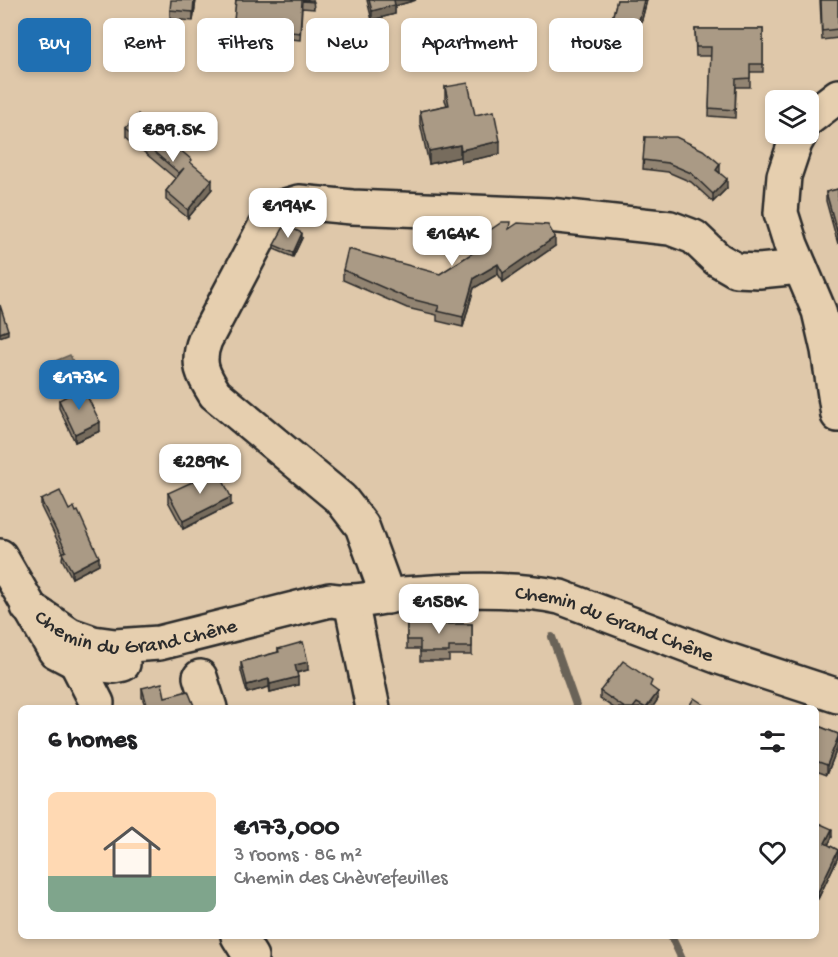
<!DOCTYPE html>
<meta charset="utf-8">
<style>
body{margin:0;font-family:"Gochi Hand",sans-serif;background:#f6f6f6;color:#202124;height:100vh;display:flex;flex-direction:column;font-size:22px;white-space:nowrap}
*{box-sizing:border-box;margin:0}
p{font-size:20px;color:#757577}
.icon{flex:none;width:33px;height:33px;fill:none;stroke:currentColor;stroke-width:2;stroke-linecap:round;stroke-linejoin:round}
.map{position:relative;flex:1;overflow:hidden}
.sheet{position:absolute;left:18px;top:705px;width:801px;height:234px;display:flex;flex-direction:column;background:#fff;border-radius:9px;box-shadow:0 3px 9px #0003}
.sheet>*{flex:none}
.top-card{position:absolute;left:18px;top:18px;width:802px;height:54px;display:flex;gap:12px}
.buttons{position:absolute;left:765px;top:90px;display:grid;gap:12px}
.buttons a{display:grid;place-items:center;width:54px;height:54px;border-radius:9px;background:#fff;box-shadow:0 3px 9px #0003;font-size:30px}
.price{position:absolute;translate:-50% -51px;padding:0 14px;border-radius:12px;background:#fff;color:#222;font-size:20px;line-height:39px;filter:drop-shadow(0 2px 3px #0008)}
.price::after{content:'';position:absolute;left:50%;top:36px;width:18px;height:14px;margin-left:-9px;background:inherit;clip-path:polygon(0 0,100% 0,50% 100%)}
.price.active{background:#1f6fb2;color:#fff}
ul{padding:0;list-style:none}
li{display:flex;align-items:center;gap:18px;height:150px;padding:0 30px}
li span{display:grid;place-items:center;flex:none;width:168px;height:120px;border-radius:9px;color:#555}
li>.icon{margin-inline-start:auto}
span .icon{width:72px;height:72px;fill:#fffc;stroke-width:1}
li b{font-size:26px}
h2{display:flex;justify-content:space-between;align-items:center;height:72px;padding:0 30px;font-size:26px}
.chip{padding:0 21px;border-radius:9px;background:#fff;box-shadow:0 3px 9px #0003;font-size:21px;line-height:54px}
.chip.active{background:#1f6fb2;color:#fff}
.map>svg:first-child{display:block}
</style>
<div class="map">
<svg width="838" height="957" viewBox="0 0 838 957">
<rect width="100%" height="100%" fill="#dfc8aa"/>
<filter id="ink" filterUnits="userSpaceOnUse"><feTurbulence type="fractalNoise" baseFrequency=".0167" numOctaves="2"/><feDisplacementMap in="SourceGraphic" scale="12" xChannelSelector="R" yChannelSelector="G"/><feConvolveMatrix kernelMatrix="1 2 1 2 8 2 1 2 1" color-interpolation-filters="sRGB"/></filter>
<g filter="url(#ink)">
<polygon fill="#958876" stroke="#6b6358" stroke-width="1.5" points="70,355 85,387 69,395 53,362"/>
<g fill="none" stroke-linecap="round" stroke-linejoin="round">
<g stroke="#6b6358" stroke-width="8">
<polyline points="552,637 577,708"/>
<polyline points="671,936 681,957"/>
</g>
<defs>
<g id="minor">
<polyline points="808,119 838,96"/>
<polyline points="800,134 795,143 784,176 781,213 791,245 819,311 828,350 838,415"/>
<path d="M388,597L362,526L341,499L215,394C203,375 196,363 205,340L269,219L282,207L299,202L352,207L549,215L670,228L694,237L717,259L736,270L759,271L800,267"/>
<polyline points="351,602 373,708"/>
<polyline points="71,639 76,662 97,703"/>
<polyline points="200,677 210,708"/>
<polyline points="238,936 251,957"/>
</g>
<g id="major">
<polyline points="0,556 55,651 76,662 113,666 123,664"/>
<path id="s1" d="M28,607L70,635L93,643L115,646L159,643L330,600C355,604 379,597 403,594C455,590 509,587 560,597L719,657L838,696"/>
</g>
</defs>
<use href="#minor" stroke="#2b2b2b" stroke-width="38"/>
<use href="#major" stroke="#2b2b2b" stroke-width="38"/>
<use href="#minor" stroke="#e6cfaf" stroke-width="33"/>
<use href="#major" stroke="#e6cfaf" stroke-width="33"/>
</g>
<g fill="#928472" stroke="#2b2b2b" stroke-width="1.5">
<polygon points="196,0 193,21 170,19 170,10"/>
<polygon points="236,0 313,0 314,9 302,8 300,40 282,38 282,49 247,45 247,39 233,38"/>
<polygon points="367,0 416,0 395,6 395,14 372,20"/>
<polygon points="617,0 647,0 636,42 610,35 610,26"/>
<polygon points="820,0 838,0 838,38 822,40"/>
<polygon points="695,29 763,29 763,72 750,72 750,87 736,87 735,118 709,116 711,56 696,56"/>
<polygon points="445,87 475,115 500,154 461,162 460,157 429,164 420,123 420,111 447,105 445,100"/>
<polygon points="126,128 212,189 188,218 166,200 166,191 176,179 126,137"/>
<polygon points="645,137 720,173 727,188 713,202 691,182 668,172 643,169"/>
<polygon points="838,189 838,244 826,201 826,192"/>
<polygon points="510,228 555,246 503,282 498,274 474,288 463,327 437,321 437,315 407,308 343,280 343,270 440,274 478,250 477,239"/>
<polygon points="302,238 293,257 274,249 274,245"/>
<polygon points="59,400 100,431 75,442 59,408"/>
<polygon points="168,493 231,505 183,529 168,501"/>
<polygon points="41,500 76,512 99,564 72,578 62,559 63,552 41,507"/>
<polygon points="407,620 433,624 472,624 472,655 449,655 449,661 420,661 420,649 407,649"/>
<polygon points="278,649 308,670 297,673 298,685 270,692 269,687 247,693 241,671 241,662 278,652"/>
<polygon points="142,688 165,697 195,708 146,708 142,697"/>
<polygon points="652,688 658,699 652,708 614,708 600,699 600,691"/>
<polygon points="816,725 838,734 838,746 827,774 816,770"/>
<polygon points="816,822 832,837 828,845 838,850 838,857 818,899 816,898"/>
</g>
<g fill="#776c5d" stroke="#2b2b2b" stroke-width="1.5">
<polygon points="194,0 196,0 193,21 193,12"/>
<polygon points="393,0 416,0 395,6 395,14 372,20 372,11"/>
<polygon points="644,0 647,0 636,42 636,33"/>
<polygon points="500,141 500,154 461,162 461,150"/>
<polygon points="460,145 460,157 429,164 429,151"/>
<polygon points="720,164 720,173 716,170"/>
<polygon points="727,179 727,188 713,202 713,194"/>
<polygon points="212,180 212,189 188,218 188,210"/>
<polygon points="302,233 302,238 293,257 293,253"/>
<polygon points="555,237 555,246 503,282 503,273"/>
<polygon points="498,264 498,274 474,288 463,327 463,317 474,278"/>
<polygon points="8,330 8,334 0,337 0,333"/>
<polygon points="100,422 100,431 75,442 75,434"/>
<polygon points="231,497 231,505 183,529 183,521"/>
<polygon points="99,557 99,564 72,578 72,571"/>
<polygon points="308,662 308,670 295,673 295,665"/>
<polygon points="298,677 298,685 270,692 270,684"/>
<polygon points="269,679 269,687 247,693 247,685"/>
<polygon points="658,692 658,699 652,708 646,708"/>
<polygon points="838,737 838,746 827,774 827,765"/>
<polygon points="832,829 832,837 825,851 825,843"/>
<polygon points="838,850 838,857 818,899 818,892"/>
</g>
<g fill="#aa9a85" stroke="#2b2b2b" stroke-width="1.5">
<polygon points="171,0 194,0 193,12 170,10"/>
<polygon points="236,0 313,0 314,2 302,1 300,33 282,31 282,42 247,38 248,32 233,31"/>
<polygon points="369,0 394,0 395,5 372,11"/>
<polygon points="617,0 644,0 636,33 610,26"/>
<polygon points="821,0 838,0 838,29 822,31"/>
<polygon points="695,29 763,29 763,64 750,64 750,78 736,79 735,110 709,108 711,47 696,47"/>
<polygon points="468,83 475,115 494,111 500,141 461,150 460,145 429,151 420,111 449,105 445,87"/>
<polygon points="138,114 192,160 190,162 212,180 188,210 166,191 184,168 179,173 126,128"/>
<polygon points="645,137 676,137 703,150 720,164 716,170 727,179 713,194 691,173 668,163 643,160"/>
<polygon points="838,189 838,235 826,192"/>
<polygon points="502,222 510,222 509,229 518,223 548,225 555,237 503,273 498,264 474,278 463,317 437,311 439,306 407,298 343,270 348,249 440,274 482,247 477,239"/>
<polygon points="285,225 302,233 293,253 274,245"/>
<polygon points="0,305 8,330 0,333"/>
<polygon points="83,388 100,422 75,434 59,400"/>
<polygon points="218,470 231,497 183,521 168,493"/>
<polygon points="60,491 69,510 74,507 76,512 78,511 99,557 72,571 62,553 66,551 41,500"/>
<polygon points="407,620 434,620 433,624 472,624 472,647 449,647 449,652 420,652 420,640 407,640"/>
<polygon points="303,642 308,662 295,665 298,677 270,684 269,679 247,685 241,662 279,652 278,649"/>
<polygon points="623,661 652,681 650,686 658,692 646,708 637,703 633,708 625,708 600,691"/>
<polygon points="162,683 165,697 188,691 195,708 148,708 142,688"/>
<polygon points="694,698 709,708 688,708"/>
<polygon points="816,725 838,734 838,737 827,765 816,761"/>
<polygon points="816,822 832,829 825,843 838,850 818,892 816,891 816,850 818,847 816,846"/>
</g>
</g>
<g text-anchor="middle" stroke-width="4.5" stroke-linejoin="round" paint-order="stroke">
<g font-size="21" fill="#2b2b2b" stroke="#e6cfaf">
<text dy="7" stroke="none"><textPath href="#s1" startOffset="116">Chemin du Grand Chêne</textPath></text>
<text dy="7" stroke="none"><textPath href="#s1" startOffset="608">Chemin du Grand Chêne</textPath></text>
</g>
</g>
</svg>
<div class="buttons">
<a><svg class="icon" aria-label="layers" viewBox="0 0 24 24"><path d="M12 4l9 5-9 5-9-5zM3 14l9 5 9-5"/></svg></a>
</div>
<b class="price" style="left:173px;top:163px">€89.5K</b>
<b class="price" style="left:288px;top:239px">€194K</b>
<b class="price" style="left:452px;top:267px">€164K</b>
<b class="price active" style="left:79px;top:411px">€173K</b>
<b class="price" style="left:200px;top:495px">€289K</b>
<b class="price" style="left:439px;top:635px">€158K</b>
<div class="top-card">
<a class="chip active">Buy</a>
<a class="chip">Rent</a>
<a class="chip">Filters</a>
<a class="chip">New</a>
<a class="chip">Apartment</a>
<a class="chip">House</a>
</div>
<section class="sheet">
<h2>6 homes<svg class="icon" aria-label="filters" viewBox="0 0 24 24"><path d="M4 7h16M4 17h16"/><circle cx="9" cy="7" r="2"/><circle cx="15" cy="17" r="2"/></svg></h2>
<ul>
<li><span style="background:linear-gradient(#ffd9b3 70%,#7fa58c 0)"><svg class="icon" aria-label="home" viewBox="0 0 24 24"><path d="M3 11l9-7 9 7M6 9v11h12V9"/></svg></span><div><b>€173,000</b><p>3 rooms · 86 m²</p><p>Chemin des Chèvrefeuilles</p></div><svg class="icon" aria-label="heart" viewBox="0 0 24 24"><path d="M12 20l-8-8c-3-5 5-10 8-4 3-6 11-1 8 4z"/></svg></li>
</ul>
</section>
</div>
